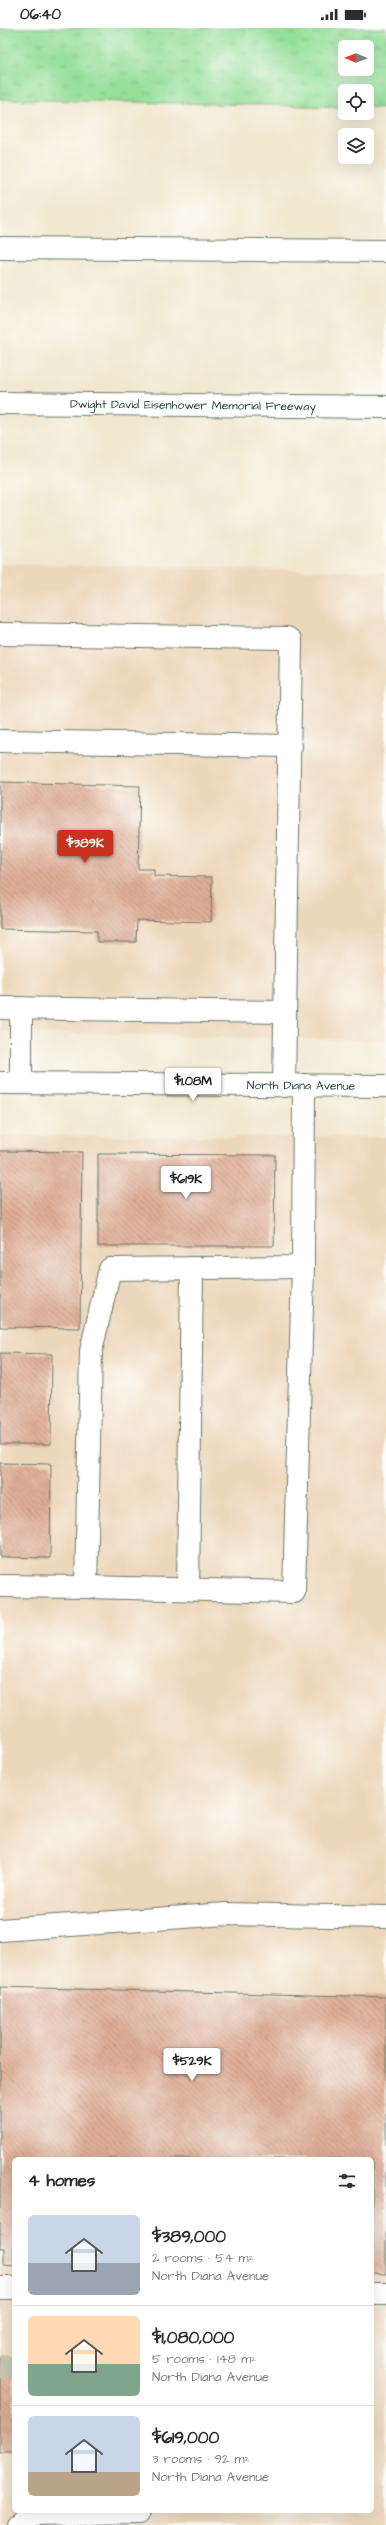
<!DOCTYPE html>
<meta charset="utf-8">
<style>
body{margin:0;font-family:"Architects Daughter",sans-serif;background:#f7f7f7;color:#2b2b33;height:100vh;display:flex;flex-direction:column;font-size:15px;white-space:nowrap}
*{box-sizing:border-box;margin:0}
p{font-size:13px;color:#7c7c81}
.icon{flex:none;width:22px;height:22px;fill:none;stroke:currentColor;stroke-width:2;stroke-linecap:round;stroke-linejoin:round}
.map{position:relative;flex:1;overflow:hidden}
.sheet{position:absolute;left:12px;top:2129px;width:362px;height:356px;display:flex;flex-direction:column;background:#fff;border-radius:6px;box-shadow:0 4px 16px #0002}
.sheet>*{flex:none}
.needle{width:26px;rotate:271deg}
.controls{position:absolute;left:338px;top:12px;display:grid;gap:8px}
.controls a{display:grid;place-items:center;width:36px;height:36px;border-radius:6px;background:#fff;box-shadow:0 4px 16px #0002;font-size:20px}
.price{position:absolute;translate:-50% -34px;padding:0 9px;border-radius:4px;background:#fff;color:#222;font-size:13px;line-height:26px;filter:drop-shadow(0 1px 2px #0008)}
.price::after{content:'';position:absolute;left:50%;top:24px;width:12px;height:9px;margin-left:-6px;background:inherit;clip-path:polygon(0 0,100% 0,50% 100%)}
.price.on{background:#c8321e;color:#fff}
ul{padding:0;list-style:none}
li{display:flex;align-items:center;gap:12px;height:100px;padding:0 16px}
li+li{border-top:1px solid #e1e1e2}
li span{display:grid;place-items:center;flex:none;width:112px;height:80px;border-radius:6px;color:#555}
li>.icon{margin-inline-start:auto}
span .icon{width:48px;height:48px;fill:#fffc;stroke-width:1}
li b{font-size:17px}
h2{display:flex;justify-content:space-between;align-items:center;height:48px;padding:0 16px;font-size:17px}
.status{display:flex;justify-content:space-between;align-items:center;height:28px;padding:0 20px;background:#fff;direction:ltr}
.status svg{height:11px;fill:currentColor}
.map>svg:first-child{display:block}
</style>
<div class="status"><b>06:40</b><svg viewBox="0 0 49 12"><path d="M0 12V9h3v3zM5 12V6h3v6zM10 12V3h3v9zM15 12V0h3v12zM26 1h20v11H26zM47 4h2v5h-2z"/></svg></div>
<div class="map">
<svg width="386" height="2497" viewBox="0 0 386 2497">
<defs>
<pattern id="grass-tufts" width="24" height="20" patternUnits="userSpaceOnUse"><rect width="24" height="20" fill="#94df9a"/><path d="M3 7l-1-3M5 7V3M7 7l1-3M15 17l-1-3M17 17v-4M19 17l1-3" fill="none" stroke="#7fc085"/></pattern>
<pattern id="building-back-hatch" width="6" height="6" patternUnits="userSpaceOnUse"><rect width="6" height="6" fill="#dfae97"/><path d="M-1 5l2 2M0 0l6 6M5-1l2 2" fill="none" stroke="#b48f7c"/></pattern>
</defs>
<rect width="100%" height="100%" fill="#fdfcf7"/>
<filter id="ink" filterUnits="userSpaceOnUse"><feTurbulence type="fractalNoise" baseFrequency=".025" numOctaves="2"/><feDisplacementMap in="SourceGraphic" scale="8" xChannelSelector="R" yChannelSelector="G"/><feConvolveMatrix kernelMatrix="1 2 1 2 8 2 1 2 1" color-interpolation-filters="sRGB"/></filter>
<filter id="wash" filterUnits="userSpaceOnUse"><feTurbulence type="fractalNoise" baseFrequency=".012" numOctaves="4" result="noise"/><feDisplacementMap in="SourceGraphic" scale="16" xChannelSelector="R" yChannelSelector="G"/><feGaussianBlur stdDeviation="0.9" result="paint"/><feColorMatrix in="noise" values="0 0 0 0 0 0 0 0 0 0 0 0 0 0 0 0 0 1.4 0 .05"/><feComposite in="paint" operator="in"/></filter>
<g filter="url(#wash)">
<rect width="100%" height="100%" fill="#f2e8d0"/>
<g fill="#edd7bb" fill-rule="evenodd">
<polygon points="0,536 386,544 386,1013 0,1004"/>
<path d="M0,1108L386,1109V2497H0ZM14,2131H372V2483H14Z"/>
</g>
<path fill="url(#grass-tufts)" stroke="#5a8e67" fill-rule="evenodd" d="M0,0H386V80L367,79V63H345V79L0,71ZM345,19H367V41H345Z"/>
<g id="blocks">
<g fill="url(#building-back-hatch)">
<polygon points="0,754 140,758 138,841 154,841 154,848 212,849 211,894 137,892 136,914 97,914 97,903 0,901"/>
<polygon points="0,1123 82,1124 80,1300 0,1299"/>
<polygon points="98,1126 275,1127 274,1218 98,1218"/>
<polygon points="0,1325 52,1326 51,1416 0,1416"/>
<polygon points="0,1435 51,1436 50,1530 0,1529"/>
<polygon points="0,1959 386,1969 386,2246 372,2245 372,2131 14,2131 14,2238 4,2237 4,2220 0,2220"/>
<rect x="0" y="2330" width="14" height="94"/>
</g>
</g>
</g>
<g filter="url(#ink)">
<use href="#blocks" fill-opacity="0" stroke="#69796b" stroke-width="1"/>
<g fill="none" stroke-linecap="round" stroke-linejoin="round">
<polyline stroke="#c8c6b1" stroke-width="22" stroke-dasharray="22 11" stroke-linecap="butt" points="0,2338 14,2339"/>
<defs>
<g id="minor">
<polyline points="0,606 287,610 291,612 284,1058"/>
<polyline points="0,713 291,718"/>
<polyline points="0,980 285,984"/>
<path id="s1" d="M0,1055L386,1058"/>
<polyline points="21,1055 21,980"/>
<polyline points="0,1558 86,1559 91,1323 110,1241 303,1239 304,1057"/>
<polyline points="86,1559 294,1564 303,1239"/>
<polyline points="188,1561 192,1240"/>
<polyline points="0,1902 226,1886 386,1889"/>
<polyline points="0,2260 14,2260"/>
<polyline points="372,2266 386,2266"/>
<polyline points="17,2497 32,2486 140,2484"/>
</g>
<g id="highway">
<polyline points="0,220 386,223"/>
<path id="s2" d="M0,375L386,379"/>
</g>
</defs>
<use href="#minor" stroke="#69796b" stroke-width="24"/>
<use href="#highway" stroke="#69796b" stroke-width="24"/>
<use href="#minor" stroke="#fff" stroke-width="22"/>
<use href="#highway" stroke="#fff" stroke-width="22"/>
</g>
</g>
<g text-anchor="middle" stroke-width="3.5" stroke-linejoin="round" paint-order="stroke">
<g font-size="12" fill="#1f3d34" stroke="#fdfcf7">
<text dy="4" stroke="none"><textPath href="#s2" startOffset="193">Dwight David Eisenhower Memorial Freeway</textPath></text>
<text dy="4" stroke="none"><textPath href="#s1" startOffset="301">North Diana Avenue</textPath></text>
</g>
</g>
</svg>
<div class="controls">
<a><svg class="needle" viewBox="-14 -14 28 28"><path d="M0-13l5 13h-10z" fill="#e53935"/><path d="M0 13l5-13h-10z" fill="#7c7c81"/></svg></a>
<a><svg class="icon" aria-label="locate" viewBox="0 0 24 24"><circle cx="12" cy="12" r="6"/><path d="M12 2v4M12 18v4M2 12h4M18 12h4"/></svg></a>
<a><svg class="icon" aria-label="layers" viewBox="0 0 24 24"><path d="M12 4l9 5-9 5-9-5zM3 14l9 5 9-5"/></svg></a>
</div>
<b class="price on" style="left:85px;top:836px">$389K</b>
<b class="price" style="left:193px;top:1074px">$1.08M</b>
<b class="price" style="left:186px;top:1172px">$619K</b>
<b class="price" style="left:192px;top:2054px">$529K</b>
<section class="sheet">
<h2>4 homes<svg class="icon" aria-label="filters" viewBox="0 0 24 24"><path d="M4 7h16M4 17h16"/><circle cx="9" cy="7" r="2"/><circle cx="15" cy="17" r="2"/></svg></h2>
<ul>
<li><span style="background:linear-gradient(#c9d6e8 60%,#9aa5b1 0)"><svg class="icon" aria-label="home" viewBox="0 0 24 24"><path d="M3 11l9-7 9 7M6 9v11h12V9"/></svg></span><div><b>$389,000</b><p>2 rooms · 54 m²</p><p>North Diana Avenue</p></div></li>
<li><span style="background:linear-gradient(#ffd9b3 60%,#7fa58c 0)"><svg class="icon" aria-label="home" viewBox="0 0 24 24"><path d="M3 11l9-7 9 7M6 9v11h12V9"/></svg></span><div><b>$1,080,000</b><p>5 rooms · 148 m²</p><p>North Diana Avenue</p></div></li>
<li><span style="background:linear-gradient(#c9d6e8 70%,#b9a48a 0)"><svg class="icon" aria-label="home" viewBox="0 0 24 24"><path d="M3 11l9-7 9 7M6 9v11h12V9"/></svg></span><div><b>$619,000</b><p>3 rooms · 92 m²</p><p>North Diana Avenue</p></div></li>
</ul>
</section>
</div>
